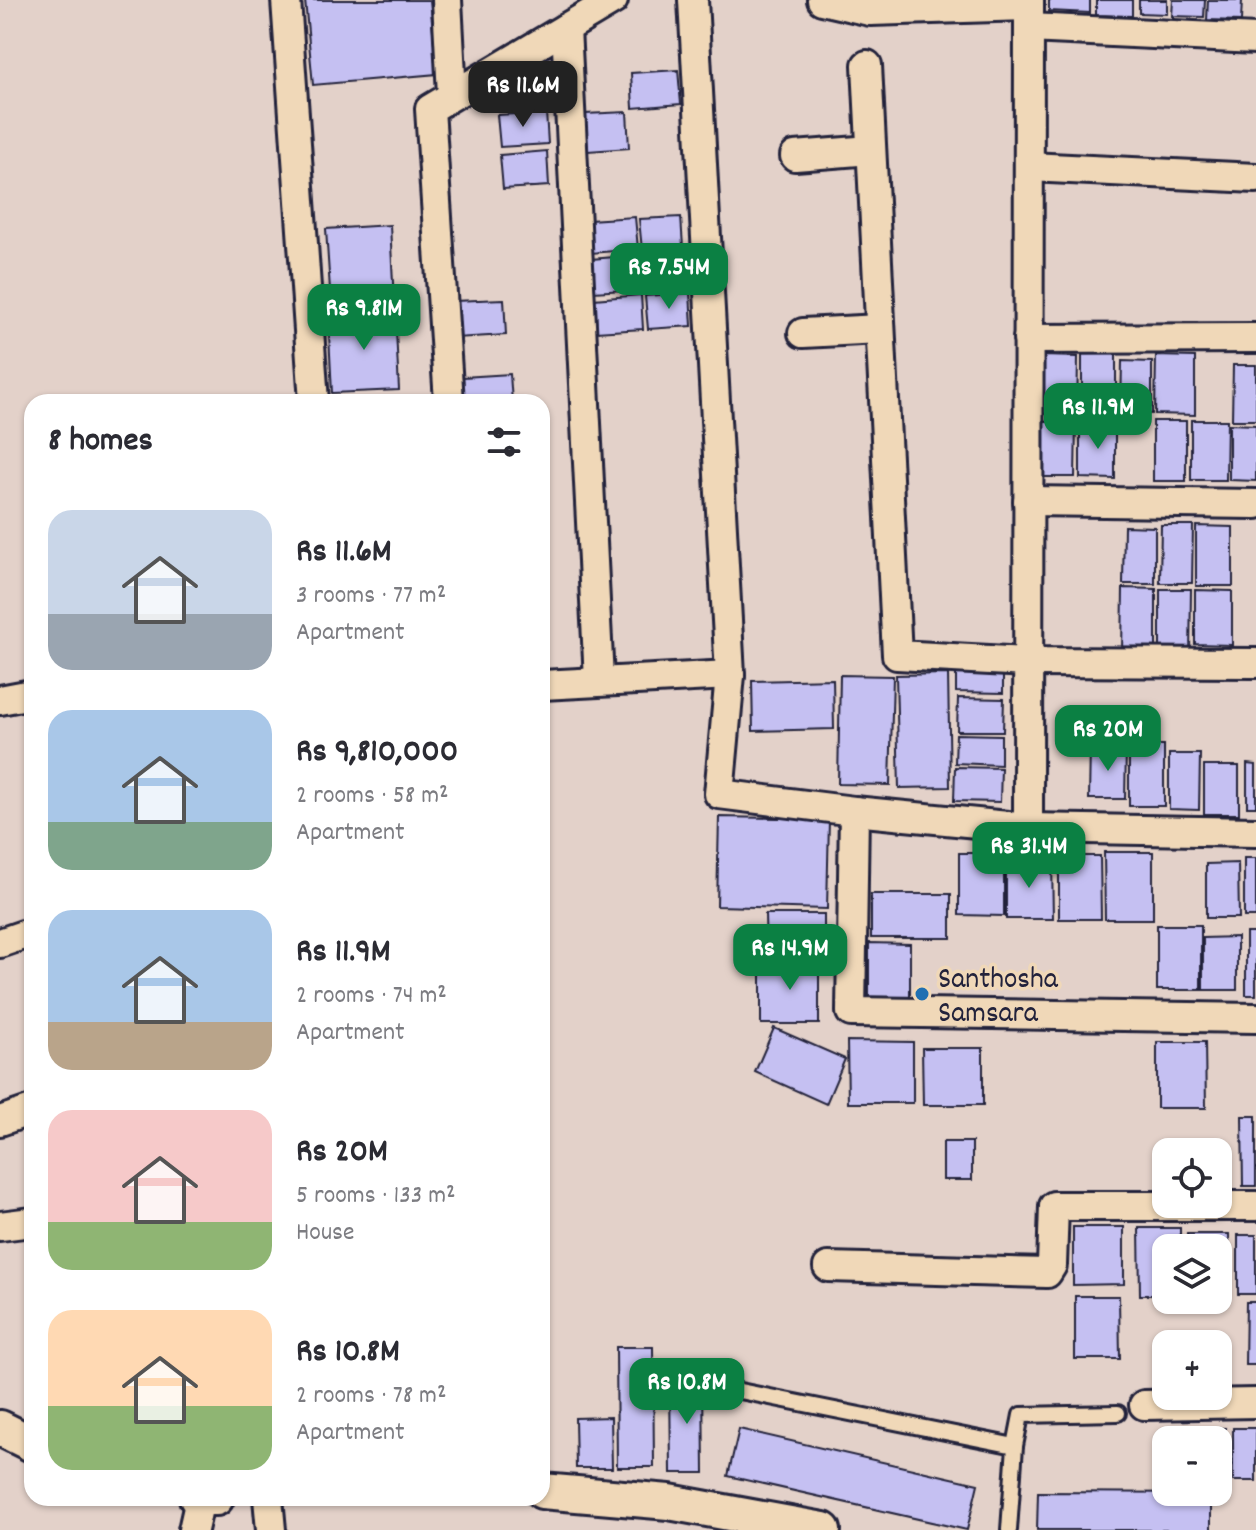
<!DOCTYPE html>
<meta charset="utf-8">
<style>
body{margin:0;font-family:Dekko,sans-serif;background:#f2f2f3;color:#2b2b33;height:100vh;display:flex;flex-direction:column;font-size:30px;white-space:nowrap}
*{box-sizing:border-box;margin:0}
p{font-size:26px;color:#7c7c81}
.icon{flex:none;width:44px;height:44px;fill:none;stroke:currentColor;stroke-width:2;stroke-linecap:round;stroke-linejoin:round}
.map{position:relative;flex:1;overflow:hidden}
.details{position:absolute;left:24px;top:394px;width:526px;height:1112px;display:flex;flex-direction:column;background:#fff;border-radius:24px;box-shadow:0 2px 6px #0004}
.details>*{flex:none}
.buttons{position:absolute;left:1152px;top:1138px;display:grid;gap:16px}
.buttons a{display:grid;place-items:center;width:80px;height:80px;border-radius:16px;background:#fff;box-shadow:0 2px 6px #0004;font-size:40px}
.price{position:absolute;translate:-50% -68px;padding:0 18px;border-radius:16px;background:#0b8043;color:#fff;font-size:26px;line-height:52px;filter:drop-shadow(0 2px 4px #0008)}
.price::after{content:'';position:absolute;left:50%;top:48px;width:24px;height:18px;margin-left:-12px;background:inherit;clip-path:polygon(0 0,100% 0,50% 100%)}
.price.selected{background:#222;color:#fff}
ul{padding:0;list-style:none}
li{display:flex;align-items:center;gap:24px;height:200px;padding:0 24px}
li span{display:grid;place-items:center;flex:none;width:224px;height:160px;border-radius:24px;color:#555}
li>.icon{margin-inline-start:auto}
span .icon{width:96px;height:96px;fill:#fffc;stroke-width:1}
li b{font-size:34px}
h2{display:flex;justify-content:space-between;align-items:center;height:96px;padding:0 24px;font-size:34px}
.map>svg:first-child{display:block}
</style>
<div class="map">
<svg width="1256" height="1530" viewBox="0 0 1256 1530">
<rect width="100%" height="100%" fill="#e3d1c9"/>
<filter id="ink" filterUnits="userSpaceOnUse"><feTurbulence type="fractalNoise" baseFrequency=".0125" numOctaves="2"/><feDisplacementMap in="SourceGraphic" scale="16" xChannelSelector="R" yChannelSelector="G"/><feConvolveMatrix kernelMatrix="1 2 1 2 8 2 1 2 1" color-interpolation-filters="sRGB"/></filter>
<g filter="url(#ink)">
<g fill="#c5c0f2" stroke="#22223b" stroke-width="2">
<polygon points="305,0 430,0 437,74 313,85"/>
<polygon points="1049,0 1090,0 1090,13 1049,11"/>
<polygon points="1096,0 1132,0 1132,16 1096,15"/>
<polygon points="1139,0 1167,0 1167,14 1139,13"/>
<polygon points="1173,0 1205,0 1204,17 1172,16"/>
<polygon points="1208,0 1242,0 1241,21 1207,20"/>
<polygon points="678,70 681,104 633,108 631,73"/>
<polygon points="546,112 548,144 500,147 497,115"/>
<polygon points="627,112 629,148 588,151 585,114"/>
<polygon points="547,151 549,186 503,189 500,155"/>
<polygon points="635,217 638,249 591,253 589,220"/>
<polygon points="681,217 683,247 642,250 639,219"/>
<polygon points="390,225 394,302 331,305 326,229"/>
<polygon points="639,255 641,289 593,292 591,259"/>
<polygon points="690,293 692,326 648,329 645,296"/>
<polygon points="641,295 643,329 596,332 594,299"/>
<polygon points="504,299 506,335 455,338 453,301"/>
<polygon points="395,311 399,390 332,393 328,315"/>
<polygon points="1082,352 1116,353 1116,414 1082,414"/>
<polygon points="1042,356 1078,357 1077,415 1042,414"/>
<polygon points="1156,356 1195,357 1195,415 1155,414"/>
<polygon points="1122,361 1152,362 1152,414 1121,413"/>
<polygon points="1233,365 1256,365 1256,420 1232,420"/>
<polygon points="510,374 512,402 464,402 463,377"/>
<polygon points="1191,420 1227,420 1226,480 1191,480"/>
<polygon points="1042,421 1076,421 1075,477 1042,477"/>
<rect x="1153" y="421" width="33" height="60"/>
<polygon points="1080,423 1115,423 1115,479 1080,478"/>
<polygon points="1229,424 1256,425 1256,481 1229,480"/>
<polygon points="1161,525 1193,525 1192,583 1160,583"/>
<polygon points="1124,526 1155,527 1155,584 1123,584"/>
<polygon points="1196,526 1233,527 1233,586 1196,586"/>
<polygon points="1123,588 1156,589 1156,654 1122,654"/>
<polygon points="1160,589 1191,589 1190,655 1160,655"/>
<polygon points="1195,590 1232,591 1232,645 1195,644"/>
<polygon points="956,664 1003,665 1003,693 956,692"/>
<polygon points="948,674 950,787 899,788 896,675"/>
<polygon points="840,675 893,676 890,785 838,784"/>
<polygon points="833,679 834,729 753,731 752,681"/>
<polygon points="958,698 1004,699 1003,731 957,731"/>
<polygon points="956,734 1001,735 1001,765 955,763"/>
<rect x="1129" y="745" width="35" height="61"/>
<polygon points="1090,747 1126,747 1125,799 1089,799"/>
<polygon points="1169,754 1200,754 1199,810 1169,809"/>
<polygon points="1247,764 1256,765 1256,807 1247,807"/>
<rect x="1204" y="766" width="35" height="48"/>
<polygon points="955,767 1001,768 1000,802 954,801"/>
<polygon points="719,817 829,819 827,909 717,906"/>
<polygon points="1104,852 1153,852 1153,919 1105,919"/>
<polygon points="959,853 1004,853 1004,916 959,915"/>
<polygon points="1059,856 1100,856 1101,919 1059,919"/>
<rect x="1244" y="858" width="12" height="59"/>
<polygon points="1006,860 1052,860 1053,919 1006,919"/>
<polygon points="1238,863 1239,918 1206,918 1206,864"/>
<rect x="871" y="894" width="80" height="44"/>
<polygon points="765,914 824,914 824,954 766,954"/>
<rect x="1157" y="925" width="44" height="65"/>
<rect x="1246" y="933" width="10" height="62"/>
<polygon points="1237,937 1237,990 1203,990 1203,938"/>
<polygon points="869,943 910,944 910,998 869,998"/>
<rect x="761" y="959" width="58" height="65"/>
<polygon points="774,1028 845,1059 826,1104 755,1072"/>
<polygon points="847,1041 913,1042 913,1103 848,1103"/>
<polygon points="1157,1042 1205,1042 1206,1108 1157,1108"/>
<polygon points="922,1048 983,1048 983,1105 923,1105"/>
<polygon points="1242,1116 1256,1116 1256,1186 1243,1186"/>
<rect x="943" y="1142" width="29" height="38"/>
<polygon points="1073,1227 1124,1227 1124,1284 1073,1285"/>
<polygon points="1139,1228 1180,1228 1180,1248 1166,1248 1166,1295 1140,1295"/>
<polygon points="1187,1234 1229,1234 1230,1296 1218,1296 1218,1248 1187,1248"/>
<rect x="1238" y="1235" width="18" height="59"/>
<polygon points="1075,1296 1119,1296 1120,1359 1075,1359"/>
<polygon points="1246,1302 1256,1302 1256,1365 1245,1365"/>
<polygon points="616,1347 653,1347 654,1467 617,1467"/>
<polygon points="670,1378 703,1378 704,1473 671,1473"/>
<polygon points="611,1417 612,1468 576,1468 575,1418"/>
<polygon points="1184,1428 1225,1428 1225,1481 1218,1481 1218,1440 1184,1440"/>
<rect x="1233" y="1428" width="23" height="53"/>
<polygon points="739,1429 978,1484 967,1530 728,1476"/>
<polygon points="1038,1492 1211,1493 1211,1530 1037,1530"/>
</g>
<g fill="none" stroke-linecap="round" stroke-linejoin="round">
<defs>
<g id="service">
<polyline points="740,1391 1015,1446 1009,1530"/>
<polyline points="1015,1446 1021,1415 1118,1413"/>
</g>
<g id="minor">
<polyline points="286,0 314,402"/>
<polyline points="447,0 452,95"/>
<polyline points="693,0 730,675 719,794 854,811 1028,828 1256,832"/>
<polyline points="822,0 870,11 1029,6"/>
<polyline points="566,28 599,680"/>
<polyline points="1029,28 1256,39"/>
<polyline points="867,65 897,655 1028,662 1256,663"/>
<polyline points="795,156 871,150"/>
<polyline points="1029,167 1256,178"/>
<polyline points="803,333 880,329"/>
<polyline points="1028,339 1256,338"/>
<polyline points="449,402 430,109 613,0"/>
<polyline points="1028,501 1256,504"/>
<polyline points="542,685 730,675"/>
<polyline points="0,700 32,694"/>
<polyline points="854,811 851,1012 1256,1018"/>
<polyline points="1028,828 1029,0"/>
<polyline points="0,943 32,932"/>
<polyline points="0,1121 32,1110"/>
<polyline points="0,1226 32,1222"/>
<polyline points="828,1267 1047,1273 1052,1265 1054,1206 1256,1206"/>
<polyline points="1144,1405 1256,1403"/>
<polyline points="268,1498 271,1530"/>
<polyline points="193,1530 200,1499"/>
</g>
<g id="tertiary">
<polyline points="0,1428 32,1444"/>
<polyline points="542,1491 669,1502 823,1530"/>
<polyline points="197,1498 216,1498"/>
</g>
</defs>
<use href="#service" stroke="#22223b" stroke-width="20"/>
<use href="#minor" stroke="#22223b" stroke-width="34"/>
<use href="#tertiary" stroke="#22223b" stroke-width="40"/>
<use href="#service" stroke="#f0d8b8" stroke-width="14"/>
<use href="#minor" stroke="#f0d8b8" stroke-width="28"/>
<use href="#tertiary" stroke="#f0d8b8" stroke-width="34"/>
</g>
</g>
<circle fill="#1f6fb2" stroke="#f0d8b8" stroke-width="3" cx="922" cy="994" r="8"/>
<g text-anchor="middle" stroke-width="7" stroke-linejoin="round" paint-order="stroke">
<g font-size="30" fill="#22223b" stroke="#f0d8b8" text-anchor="start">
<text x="938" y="987">Santhosha<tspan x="938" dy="34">Samsara</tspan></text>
</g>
</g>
</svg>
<div class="buttons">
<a><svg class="icon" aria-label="locate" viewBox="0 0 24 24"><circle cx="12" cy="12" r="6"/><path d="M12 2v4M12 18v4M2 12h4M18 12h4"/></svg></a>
<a><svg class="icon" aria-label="layers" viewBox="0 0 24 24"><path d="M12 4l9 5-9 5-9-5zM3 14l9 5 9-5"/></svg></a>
<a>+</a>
<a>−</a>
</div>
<b class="price selected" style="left:523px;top:129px">Rs 11.6M</b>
<b class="price" style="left:669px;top:311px">Rs 7.54M</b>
<b class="price" style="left:364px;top:352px">Rs 9.81M</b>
<b class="price" style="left:1098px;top:451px">Rs 11.9M</b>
<b class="price" style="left:1108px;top:773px">Rs 20M</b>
<b class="price" style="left:1029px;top:890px">Rs 31.4M</b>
<b class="price" style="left:790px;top:992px">Rs 14.9M</b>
<b class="price" style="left:687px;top:1426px">Rs 10.8M</b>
<section class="details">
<h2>8 homes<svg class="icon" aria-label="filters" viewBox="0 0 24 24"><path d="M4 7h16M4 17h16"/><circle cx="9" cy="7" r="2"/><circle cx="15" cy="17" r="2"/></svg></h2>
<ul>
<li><span style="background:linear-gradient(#c9d6e8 65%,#9aa5b1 0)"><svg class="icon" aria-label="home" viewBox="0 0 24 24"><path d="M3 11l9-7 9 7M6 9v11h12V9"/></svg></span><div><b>Rs 11.6M</b><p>3 rooms · 77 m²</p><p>Apartment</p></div></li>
<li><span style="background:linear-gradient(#a9c7e8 70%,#7fa58c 0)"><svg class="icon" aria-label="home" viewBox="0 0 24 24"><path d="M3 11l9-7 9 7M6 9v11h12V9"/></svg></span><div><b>Rs 9,810,000</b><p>2 rooms · 58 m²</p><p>Apartment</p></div></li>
<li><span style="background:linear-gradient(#a9c7e8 70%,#b9a48a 0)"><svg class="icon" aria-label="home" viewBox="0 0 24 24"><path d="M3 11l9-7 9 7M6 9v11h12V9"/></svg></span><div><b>Rs 11.9M</b><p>2 rooms · 74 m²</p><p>Apartment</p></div></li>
<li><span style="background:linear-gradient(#f6c9c9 70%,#8fb573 0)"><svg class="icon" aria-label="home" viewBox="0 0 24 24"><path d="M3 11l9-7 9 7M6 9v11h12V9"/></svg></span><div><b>Rs 20M</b><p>5 rooms · 133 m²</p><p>House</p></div></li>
<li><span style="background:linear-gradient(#ffd9b3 60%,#8fb573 0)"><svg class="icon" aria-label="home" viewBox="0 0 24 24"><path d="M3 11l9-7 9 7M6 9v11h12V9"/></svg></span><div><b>Rs 10.8M</b><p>2 rooms · 78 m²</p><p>Apartment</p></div></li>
</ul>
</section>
</div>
